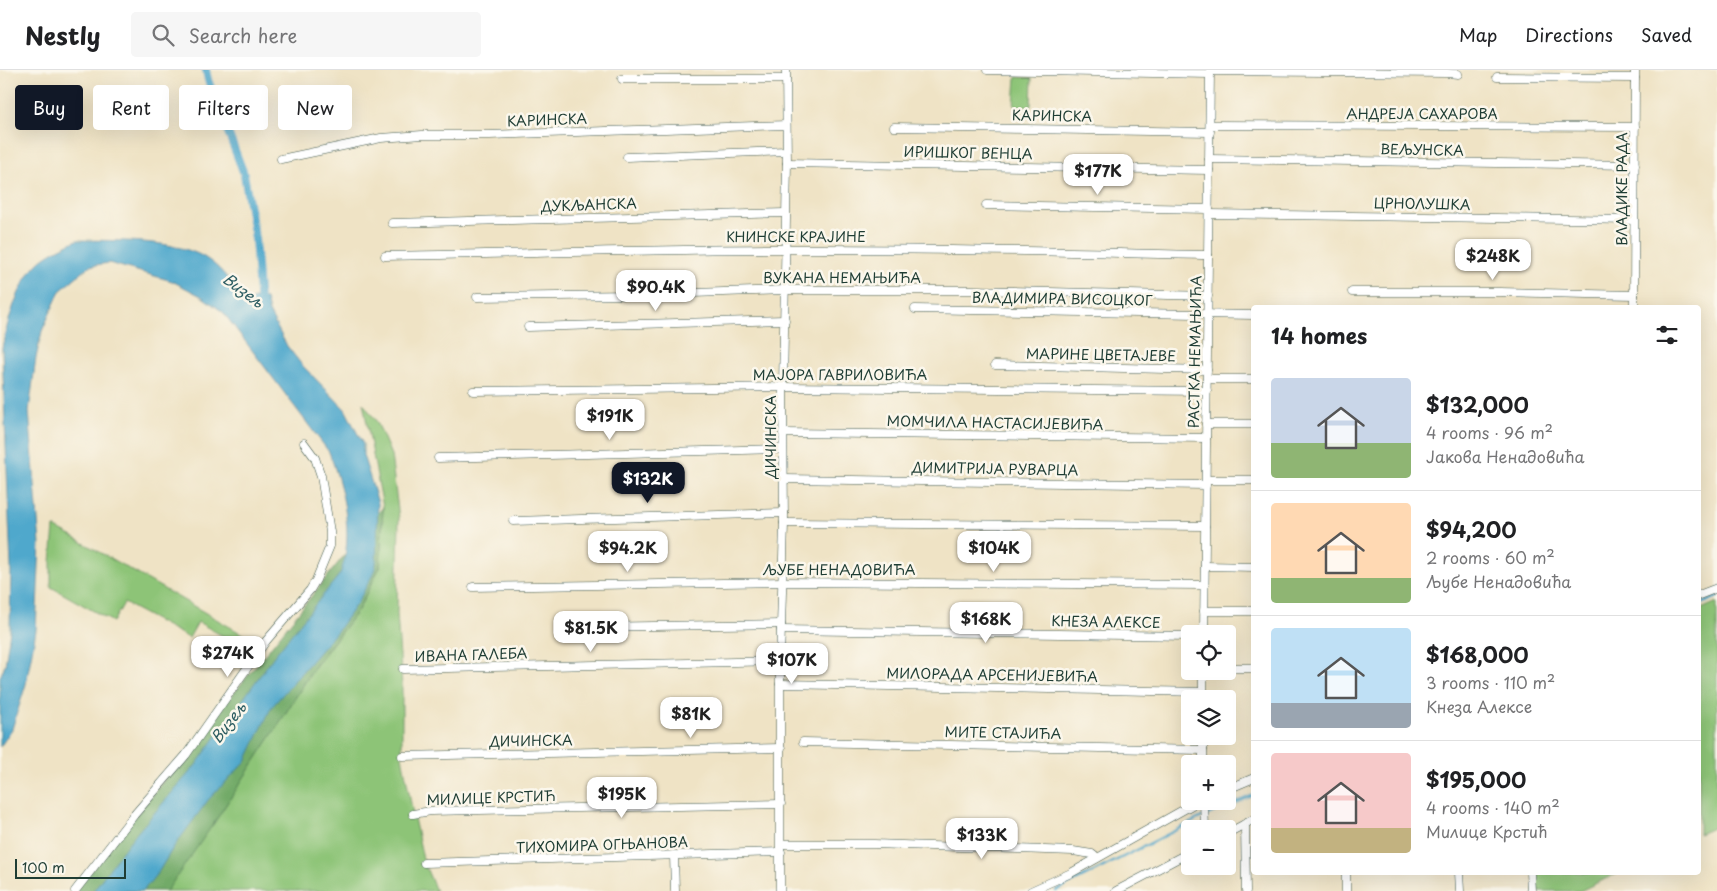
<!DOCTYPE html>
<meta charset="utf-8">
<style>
body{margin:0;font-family:"Playpen Sans",sans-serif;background:#f6f6f6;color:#202124;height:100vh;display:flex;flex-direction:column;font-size:19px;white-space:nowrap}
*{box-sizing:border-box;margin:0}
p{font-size:16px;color:#757577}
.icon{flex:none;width:28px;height:28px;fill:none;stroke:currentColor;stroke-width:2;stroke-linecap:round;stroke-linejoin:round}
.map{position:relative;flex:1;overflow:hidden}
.sheet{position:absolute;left:1251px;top:235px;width:450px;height:570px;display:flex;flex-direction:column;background:#fff;border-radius:5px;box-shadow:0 5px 20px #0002}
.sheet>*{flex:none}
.guide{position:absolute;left:15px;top:15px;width:475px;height:45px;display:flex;gap:10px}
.tools{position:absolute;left:1181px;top:555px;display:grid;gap:10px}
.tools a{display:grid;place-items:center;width:55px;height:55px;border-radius:5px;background:#fff;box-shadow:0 5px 20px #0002;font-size:25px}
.scale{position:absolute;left:15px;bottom:12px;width:111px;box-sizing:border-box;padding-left:5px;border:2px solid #1f3d34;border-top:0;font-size:14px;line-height:18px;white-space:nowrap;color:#1f3d34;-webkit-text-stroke:4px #fbf7ec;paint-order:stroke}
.price{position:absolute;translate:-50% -42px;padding:0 11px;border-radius:10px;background:#fff;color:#222;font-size:16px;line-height:32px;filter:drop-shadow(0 1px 2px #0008)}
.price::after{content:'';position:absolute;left:50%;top:30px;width:15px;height:11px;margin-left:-8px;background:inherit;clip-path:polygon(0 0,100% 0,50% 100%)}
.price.selected{background:#111827;color:#fff}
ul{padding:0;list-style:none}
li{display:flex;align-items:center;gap:15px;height:125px;padding:0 20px}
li+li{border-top:1px solid #e0e0e0}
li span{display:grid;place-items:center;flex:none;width:140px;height:100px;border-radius:5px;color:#555}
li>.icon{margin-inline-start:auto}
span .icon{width:60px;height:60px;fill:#fffc;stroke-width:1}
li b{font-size:21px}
h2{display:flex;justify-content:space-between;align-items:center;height:60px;padding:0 20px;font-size:21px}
.tag{padding:0 18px;border-radius:5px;background:#fff;box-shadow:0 5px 20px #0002;font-size:18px;line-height:45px}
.tag.selected{background:#111827;color:#fff}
header{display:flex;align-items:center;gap:30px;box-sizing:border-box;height:70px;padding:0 25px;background:#fff;border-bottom:1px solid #e0e0e0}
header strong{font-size:24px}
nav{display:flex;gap:28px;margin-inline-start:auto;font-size:18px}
.search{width:350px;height:45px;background:#f6f6f6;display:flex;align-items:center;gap:12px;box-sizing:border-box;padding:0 18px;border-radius:5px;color:#757577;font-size:19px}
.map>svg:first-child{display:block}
</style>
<header>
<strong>Nestly</strong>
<div class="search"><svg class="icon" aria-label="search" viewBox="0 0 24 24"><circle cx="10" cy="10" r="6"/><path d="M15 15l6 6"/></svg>Search here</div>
<nav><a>Map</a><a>Directions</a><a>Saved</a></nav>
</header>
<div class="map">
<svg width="1717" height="821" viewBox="0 0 1717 821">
<rect width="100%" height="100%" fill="#fbf7ec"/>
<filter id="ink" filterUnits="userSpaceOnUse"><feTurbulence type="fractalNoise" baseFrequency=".02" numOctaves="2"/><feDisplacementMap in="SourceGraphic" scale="10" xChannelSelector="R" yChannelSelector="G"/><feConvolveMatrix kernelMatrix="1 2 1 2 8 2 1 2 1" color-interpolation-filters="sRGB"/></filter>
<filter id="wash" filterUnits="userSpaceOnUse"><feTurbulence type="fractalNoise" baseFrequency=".0096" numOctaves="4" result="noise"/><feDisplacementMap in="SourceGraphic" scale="20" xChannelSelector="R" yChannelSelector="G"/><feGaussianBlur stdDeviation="1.12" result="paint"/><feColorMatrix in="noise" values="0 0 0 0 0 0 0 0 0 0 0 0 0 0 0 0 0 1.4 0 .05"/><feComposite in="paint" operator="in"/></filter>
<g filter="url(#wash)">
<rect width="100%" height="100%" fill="#efe3c5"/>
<g fill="#8dc477" stroke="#568056">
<polygon points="1016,7 1032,8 1031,36 1014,36"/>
<polygon points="363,333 377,352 391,385 399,448 397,543 402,616 402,686 413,744 424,793 436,821 165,821 214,753 275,660 314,598 358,540 380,497 383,437"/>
<polygon points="54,457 75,468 258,573 251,582 198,552 189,568 124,533 113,552 51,517 51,492"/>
<polygon points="1717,532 1717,756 1699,764 1699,540"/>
<polygon points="1536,803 1536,802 1618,803 1580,821 1537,821"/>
</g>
<polygon fill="#72aa68" stroke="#48744e" points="383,437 380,497 358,540 317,593 275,660 214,753 168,819 165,821 75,821"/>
<path fill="#4fa8cc" stroke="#377280" d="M77,170C114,171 180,168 210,191C223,200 233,216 244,228L250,231L255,228L266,229L269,242L287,276L302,295L345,339L363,374V385L378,433L376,494L373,504L358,532L338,560L271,638L246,691L209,729L173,778L159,801L143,821H93L130,771L196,695L274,586L340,504C355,466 343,418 329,382L223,242L201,226L172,211L109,193L89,196L60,221L42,261L36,288L29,341L40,474L36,560L26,614L12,659L0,677V607L5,595L10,560L11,498L2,278C7,252 18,215 36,195C47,183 63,177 77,170Z"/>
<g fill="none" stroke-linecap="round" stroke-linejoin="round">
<g stroke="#4fa8cc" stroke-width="2.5">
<polyline points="1699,535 1717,527"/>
<polyline points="1207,745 1254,725"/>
<polyline points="1056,821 1202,747"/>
</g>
<polyline stroke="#4fa8cc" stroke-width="8" points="206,0 208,10 244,104 255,168 260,237"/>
</g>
</g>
<g filter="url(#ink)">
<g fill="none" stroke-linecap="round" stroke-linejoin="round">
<defs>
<g id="minor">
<polyline points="987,0 1210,4"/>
<polyline points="1210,1 1447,3 1458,4"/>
<polyline points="1497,7 1635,8"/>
<polyline points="622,9 786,9"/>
<polyline points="1210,55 1635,57"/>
<polyline points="894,57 1210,62"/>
<polyline points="627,87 786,81"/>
<polyline points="281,89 381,68 422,65 490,65 786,55"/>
<polyline points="1209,89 1635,95"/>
<polyline points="787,93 1209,100"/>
<polyline points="986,135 1209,139"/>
<polyline points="1209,144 1634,150"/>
<polyline points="392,153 785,143"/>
<path d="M385,186C518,184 652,179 786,179C927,178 1067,182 1208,185"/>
<polyline points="1352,222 1500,222 1634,225"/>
<polyline points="477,227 631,225 785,220 971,220 1208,226"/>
<polyline points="1634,238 1635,0"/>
<polyline points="915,239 1254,245"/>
<polyline points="528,257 785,250"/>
<polyline points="995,295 1207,300"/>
<polyline points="1207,309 1254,309"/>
<polyline points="473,321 783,317 1207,321"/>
<polyline points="1206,354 1254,354"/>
<polyline points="783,363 1206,368"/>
<polyline points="438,388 783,379"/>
<polyline points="784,409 1206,415"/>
<polyline points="1206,410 1254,410"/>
<polyline points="513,451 784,443"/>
<polyline points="784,453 1205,456"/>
<polyline points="1205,496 1254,497"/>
<polyline points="473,517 782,512 1204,515"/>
<polyline points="1699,525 1717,518"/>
<polyline points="1204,541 1254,541"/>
<polyline points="588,557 781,554"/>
<polyline points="781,560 1190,566"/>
<polyline points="1204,564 1210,0"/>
<polyline points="1228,598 1254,598"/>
<polyline points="403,599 780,591"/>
<polyline points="780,614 1203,622"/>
<polyline points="1203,629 1203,601"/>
<polyline points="1203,666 1203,694"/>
<polyline points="803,672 1203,680"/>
<polyline points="402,686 781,678"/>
<polyline points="1228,719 1254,708"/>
<polyline points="1204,731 1205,759"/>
<polyline points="413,744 431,741 781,734"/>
<polyline points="1245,754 1246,821"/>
<polyline points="1228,763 1254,749"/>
<polyline points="781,774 874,774 1073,781 1092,784 1097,788"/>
<polyline points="674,785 675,821"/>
<polyline points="424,793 781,782"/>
<polyline points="1346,802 1346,821"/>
<polyline points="1459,802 1460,821"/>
<polyline points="1530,802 1531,821"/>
<polyline points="75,821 134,745 186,685 266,571 310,520 316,510 330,476 330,462 321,406 315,388 304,373"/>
<polyline points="780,821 780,591 784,453 783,317 787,93 786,0"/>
<polyline points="1031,821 1071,803 1199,731"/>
<polyline points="1116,821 1190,782"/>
</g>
</defs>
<use href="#minor" stroke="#3e564a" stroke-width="9"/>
<use href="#minor" stroke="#fff" stroke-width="8"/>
</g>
</g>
<g text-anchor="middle" stroke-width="5" stroke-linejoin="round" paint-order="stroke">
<g font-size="14" fill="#1f3d34" stroke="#fbf7ec">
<text x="1422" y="49">АНДРЕЈА САХАРОВА</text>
<text transform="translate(1052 46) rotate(1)" y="5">КАРИНСКА</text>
<text transform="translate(547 50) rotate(-2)" y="5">КАРИНСКА</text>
<text transform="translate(1422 80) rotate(1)" y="5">ВЕЉУНСКА</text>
<text transform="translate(968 83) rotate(1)" y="5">ИРИШКОГ ВЕНЦА</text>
<text transform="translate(1622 119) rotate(-90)" y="5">ВЛАДИКЕ РАДА</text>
<text transform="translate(1422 134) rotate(1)" y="5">ЦРНОЛУШКА</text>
<text transform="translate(589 135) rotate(-2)" y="5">ДУКЉАНСКА</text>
<text x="796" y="172">КНИНСКЕ КРАЈИНЕ</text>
<text x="842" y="213">ВУКАНА НЕМАЊИЋА</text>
<text transform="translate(1062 229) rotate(1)" y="5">ВЛАДИМИРА ВИСОЦКОГ</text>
<text transform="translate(1195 282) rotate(-89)" y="5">РАСТКА НЕМАЊИЋА</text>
<text transform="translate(1101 285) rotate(1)" y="5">МАРИНЕ ЦВЕТАЈЕВЕ</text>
<text x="840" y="310">МАЈОРА ГАВРИЛОВИЋА</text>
<text transform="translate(995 353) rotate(1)" y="5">МОМЧИЛА НАСТАСИЈЕВИЋА</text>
<text transform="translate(771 367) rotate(-90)" y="5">ДИЧИНСКА</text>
<text transform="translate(995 399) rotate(1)" y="5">ДИМИТРИЈА РУВАРЦА</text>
<text x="839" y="505">ЉУБЕ НЕНАДОВИЋА</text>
<text transform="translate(1106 552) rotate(1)" y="5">КНЕЗА АЛЕКСЕ</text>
<text transform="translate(471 585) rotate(-2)" y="5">ИВАНА ГАЛЕБА</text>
<text transform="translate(992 605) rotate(1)" y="5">МИЛОРАДА АРСЕНИЈЕВИЋА</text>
<text transform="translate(1003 663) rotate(1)" y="5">МИТЕ СТАЈИЋА</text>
<text transform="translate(531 671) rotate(-1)" y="5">ДИЧИНСКА</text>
<text transform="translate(491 728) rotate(-2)" y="5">МИЛИЦЕ КРСТИЋ</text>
<text transform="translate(602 775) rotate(-2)" y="5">ТИХОМИРА ОГЊАНОВА</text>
</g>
<g font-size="15" font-style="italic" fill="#2d5d62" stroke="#fbf7ec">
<text transform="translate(243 221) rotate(37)" y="5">Визељ</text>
<text transform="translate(229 653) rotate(-52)" y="5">Визељ</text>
</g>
</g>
</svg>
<div class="tools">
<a><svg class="icon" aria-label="locate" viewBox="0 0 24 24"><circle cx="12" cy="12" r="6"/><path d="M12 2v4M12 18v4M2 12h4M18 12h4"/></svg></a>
<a><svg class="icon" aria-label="layers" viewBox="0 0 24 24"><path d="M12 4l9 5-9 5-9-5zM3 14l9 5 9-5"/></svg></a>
<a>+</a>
<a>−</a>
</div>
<div class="scale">100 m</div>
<b class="price" style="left:1098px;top:126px">$177K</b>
<b class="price" style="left:1493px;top:211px">$248K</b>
<b class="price" style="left:656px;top:242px">$90.4K</b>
<b class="price" style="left:610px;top:371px">$191K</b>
<b class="price selected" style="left:648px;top:434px">$132K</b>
<b class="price" style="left:628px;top:503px">$94.2K</b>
<b class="price" style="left:994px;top:503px">$104K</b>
<b class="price" style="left:986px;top:574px">$168K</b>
<b class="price" style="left:591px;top:583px">$81.5K</b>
<b class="price" style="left:228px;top:608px">$274K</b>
<b class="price" style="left:792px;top:615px">$107K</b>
<b class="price" style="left:691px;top:669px">$81K</b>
<b class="price" style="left:622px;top:749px">$195K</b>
<b class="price" style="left:982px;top:790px">$133K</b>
<div class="guide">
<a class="tag selected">Buy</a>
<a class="tag">Rent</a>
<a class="tag">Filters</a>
<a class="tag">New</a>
</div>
<section class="sheet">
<h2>14 homes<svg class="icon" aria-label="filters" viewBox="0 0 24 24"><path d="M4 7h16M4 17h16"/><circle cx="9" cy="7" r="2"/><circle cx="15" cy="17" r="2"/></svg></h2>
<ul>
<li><span style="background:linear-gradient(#c9d6e8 65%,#8fb573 0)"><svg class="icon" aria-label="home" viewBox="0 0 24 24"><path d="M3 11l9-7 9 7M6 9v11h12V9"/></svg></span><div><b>$132,000</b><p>4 rooms · 96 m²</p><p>Јакова Ненадовића</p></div></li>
<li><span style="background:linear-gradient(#ffd9b3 75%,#8fb573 0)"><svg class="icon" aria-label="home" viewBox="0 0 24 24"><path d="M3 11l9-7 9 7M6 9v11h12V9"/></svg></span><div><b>$94,200</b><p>2 rooms · 60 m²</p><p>Љубе Ненадовића</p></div></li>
<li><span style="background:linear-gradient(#bfe0f5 75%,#9aa5b1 0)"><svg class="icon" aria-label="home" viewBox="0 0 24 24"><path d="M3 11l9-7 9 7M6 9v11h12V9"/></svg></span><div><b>$168,000</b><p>3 rooms · 110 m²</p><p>Кнеза Алексе</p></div></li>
<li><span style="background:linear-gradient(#f6c9c9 75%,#c2b280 0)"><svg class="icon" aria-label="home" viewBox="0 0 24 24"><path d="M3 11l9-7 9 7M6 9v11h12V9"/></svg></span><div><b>$195,000</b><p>4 rooms · 140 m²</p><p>Милице Крстић</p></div></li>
</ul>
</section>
</div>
